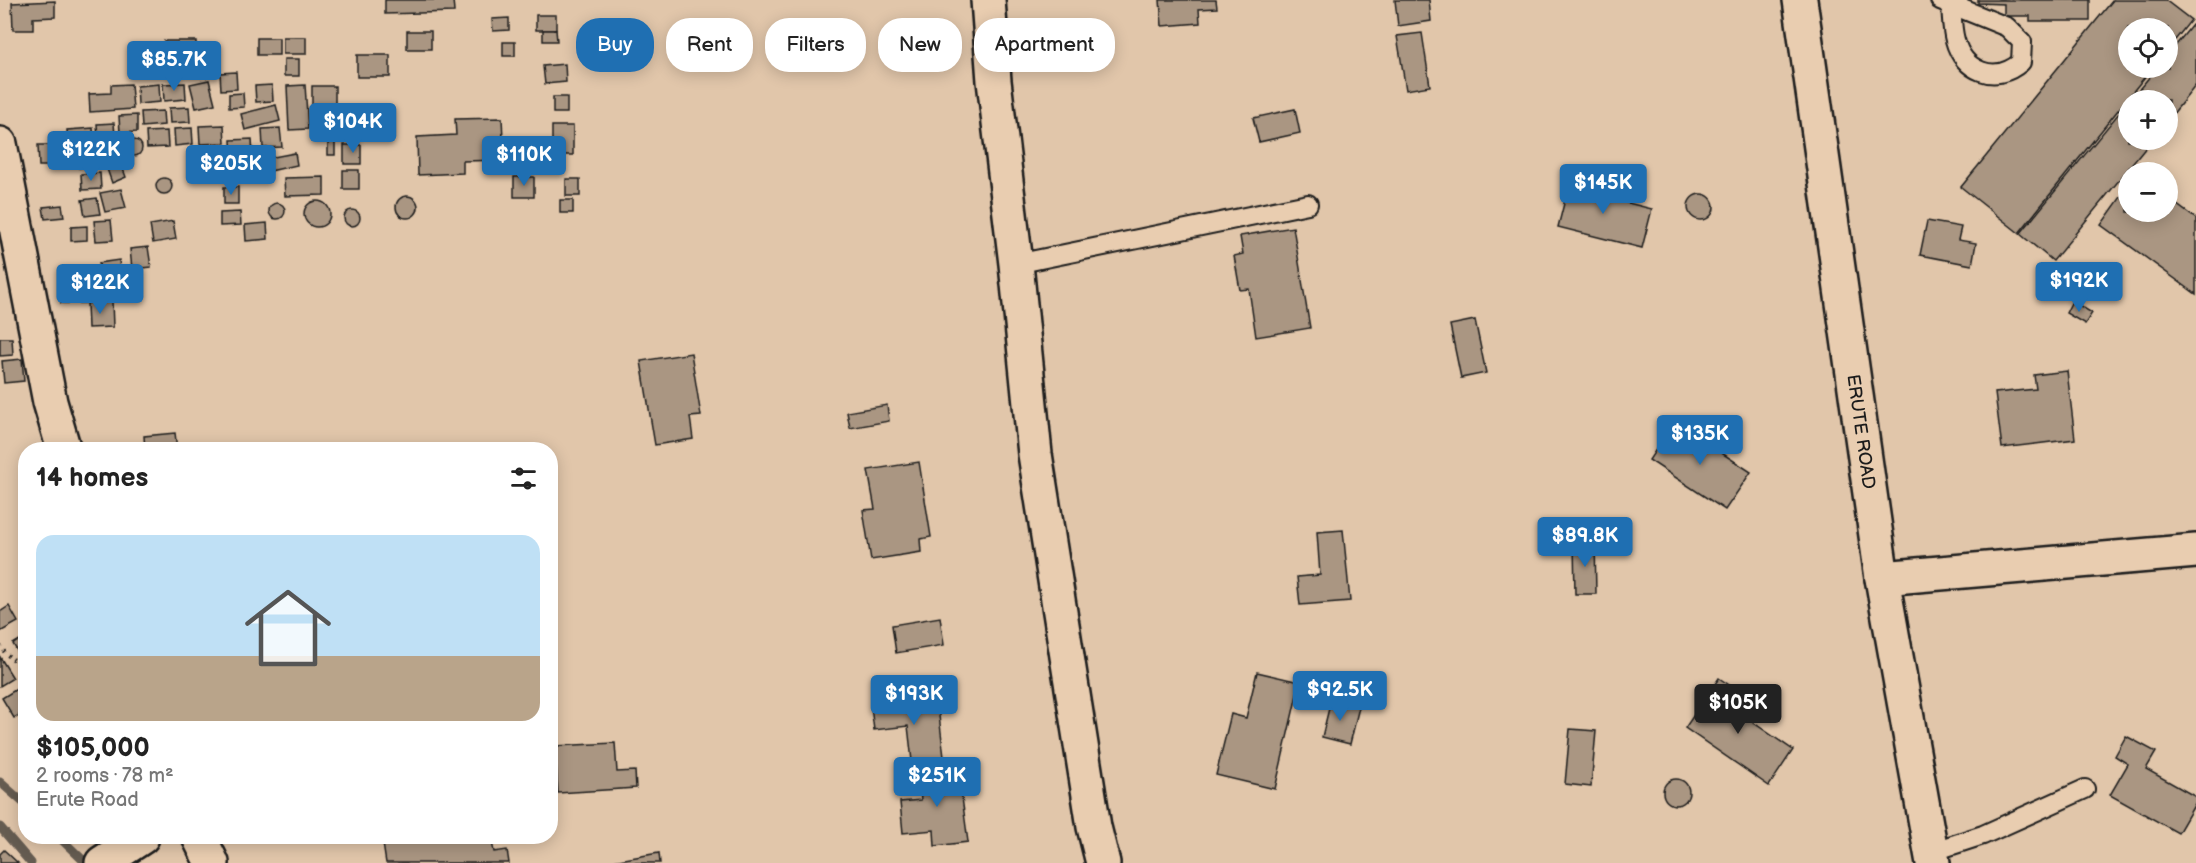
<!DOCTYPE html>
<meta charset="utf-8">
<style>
body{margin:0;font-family:"Balsamiq Sans",sans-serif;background:#f6f6f6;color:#222;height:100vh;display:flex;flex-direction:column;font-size:22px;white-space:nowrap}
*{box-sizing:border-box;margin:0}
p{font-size:20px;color:#767676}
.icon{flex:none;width:33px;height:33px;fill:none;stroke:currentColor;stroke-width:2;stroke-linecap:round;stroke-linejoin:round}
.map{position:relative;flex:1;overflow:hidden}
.details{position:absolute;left:18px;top:442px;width:540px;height:402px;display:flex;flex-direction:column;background:#fff;border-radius:24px;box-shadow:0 3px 15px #0003}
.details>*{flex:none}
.guide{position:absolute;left:576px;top:18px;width:570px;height:54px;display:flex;gap:12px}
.buttons{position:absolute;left:2118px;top:18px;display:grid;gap:12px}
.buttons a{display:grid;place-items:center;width:60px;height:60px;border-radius:50%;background:#fff;box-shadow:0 3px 15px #0003;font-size:30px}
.price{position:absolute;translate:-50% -51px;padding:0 14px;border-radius:6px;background:#1f6fb2;color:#fff;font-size:20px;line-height:39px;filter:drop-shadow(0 2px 3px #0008)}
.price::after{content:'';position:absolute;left:50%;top:36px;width:18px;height:14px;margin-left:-9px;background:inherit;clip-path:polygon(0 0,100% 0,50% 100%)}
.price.active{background:#222;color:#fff}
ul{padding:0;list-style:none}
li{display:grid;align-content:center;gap:12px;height:318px;padding:0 18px}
li span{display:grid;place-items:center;height:186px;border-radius:18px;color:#555}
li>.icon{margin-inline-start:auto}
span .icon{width:108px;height:108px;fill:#fffc;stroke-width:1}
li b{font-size:26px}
h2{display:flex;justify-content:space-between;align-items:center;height:72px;padding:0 18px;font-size:26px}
.tag{padding:0 21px;border-radius:24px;background:#fff;box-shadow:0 3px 15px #0003;font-size:21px;line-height:54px}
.tag.active{background:#1f6fb2;color:#fff}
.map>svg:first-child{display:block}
</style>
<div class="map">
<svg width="2196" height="863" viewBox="0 0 2196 863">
<rect width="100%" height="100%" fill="#e1c6aa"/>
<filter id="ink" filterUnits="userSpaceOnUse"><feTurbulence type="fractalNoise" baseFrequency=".0167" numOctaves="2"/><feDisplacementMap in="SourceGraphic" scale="12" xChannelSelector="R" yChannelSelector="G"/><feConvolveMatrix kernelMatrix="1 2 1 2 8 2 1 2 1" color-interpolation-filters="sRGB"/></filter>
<g filter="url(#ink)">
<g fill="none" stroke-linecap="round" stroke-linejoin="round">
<g stroke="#655b51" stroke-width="9">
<polyline points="0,782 26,805"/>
<polyline points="0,827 31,863"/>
<polyline points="59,837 86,863"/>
</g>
</g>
<g fill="#aa9682" stroke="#1c1c1c" stroke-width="1.5">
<polygon points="385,0 453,0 454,12 385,14"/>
<polygon points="1160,0 1216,0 1217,8 1199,9 1200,23 1162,26"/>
<polygon points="1395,0 1429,0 1431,21 1398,26"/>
<polygon points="1978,0 2090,0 2090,21 2030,21 2030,16 2004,16 2004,4 1978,3"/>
<polygon points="2113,0 2165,0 2191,20 2168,49 2168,28 2128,28 2128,68 2152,68 2019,233 1961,187"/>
<polygon points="55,1 55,17 33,18 33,30 13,30 12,3"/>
<rect x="536" y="15" width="20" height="15"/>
<polygon points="509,18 509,30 493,31 492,19"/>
<polygon points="2192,25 2196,28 2196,85 2168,120 2168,100 2130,100 2157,68 2168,68 2168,55"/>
<polygon points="543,30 556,30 557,41 543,41"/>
<rect x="407" y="31" width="24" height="18"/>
<polygon points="1422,33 1430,86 1406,90 1397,36"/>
<rect x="283" y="37" width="23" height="17"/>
<rect x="257" y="38" width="22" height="17"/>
<rect x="164" y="41" width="32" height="14"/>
<rect x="503" y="42" width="12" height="14"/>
<rect x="357" y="55" width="33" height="22"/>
<rect x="284" y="59" width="15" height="17"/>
<polygon points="565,64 566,82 545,84 543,66"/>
<polygon points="236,72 237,89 221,90 220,73"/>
<polygon points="209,80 215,104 196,108 190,84"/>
<polygon points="185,83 186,99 164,101 163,84"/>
<polygon points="131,84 133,109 90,112 89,94 111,93 111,85"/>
<polygon points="159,84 160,102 138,104 137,86"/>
<polygon points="272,85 273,101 256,102 255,86"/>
<polygon points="305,85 308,129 289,130 287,86"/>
<polygon points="312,86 335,86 335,106 312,107"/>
<polygon points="243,93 244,107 229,108 229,94"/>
<rect x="553" y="97" width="14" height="16"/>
<polygon points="2128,102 2128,140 2152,140 2053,261 2020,234"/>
<polygon points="276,105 280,121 245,130 241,114"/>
<polygon points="189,107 190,122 170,123 169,108"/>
<polygon points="1295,109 1300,133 1259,142 1253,118"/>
<polygon points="163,111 164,125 142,127 141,112"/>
<polygon points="137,115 137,132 120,133 119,116"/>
<polygon points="502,118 504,160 463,161 463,173 418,175 417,137 456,135 455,119"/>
<polygon points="114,123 115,137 98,139 97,124"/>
<polygon points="224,125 225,143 200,144 199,126"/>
<rect x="552" y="126" width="21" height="29"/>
<polygon points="93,128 94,143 68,144 67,130"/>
<polygon points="192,128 193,144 175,146 174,129"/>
<polygon points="280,128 282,147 263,148 262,129"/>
<polygon points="167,131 168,147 147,148 146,132"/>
<polygon points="252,139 253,157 232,158 231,140"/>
<circle cx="134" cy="148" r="8"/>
<rect x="328" y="140" width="7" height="15"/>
<polygon points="115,144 119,157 79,168 75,155"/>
<polygon points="38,145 56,145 57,166 39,166"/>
<rect x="344" y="145" width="17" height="19"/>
<polygon points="295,153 297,165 270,171 268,158"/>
<polygon points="120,161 126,177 112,183 106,166"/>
<rect x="343" y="170" width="16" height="19"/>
<polygon points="100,173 101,189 82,190 81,174"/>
<polygon points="1571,176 1603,184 1600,196 1652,209 1642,248 1558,227"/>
<polygon points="324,177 324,195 285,196 284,178"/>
<rect x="514" y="177" width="20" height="20"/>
<circle cx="164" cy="186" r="8"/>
<rect x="566" y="179" width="14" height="17"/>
<rect x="224" y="187" width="14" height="17"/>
<polygon points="2128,187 2128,212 2168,212 2169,199 2196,219 2196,294 2101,225"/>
<polygon points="121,189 126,208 105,212 100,193"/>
<circle cx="1701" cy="207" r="13"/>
<circle cx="407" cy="207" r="11"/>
<polygon points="97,198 100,214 85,216 82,200"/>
<rect x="560" y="200" width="13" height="13"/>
<circle cx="317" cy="214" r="13"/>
<circle cx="277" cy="211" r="8"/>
<polygon points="62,205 64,217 45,219 43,207"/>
<circle cx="352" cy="218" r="8"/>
<polygon points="240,212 241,225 220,226 220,213"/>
<polygon points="111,220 113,240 96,241 94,221"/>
<polygon points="173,221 176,239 153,243 150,225"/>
<polygon points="1927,221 1961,227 1958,240 1976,243 1972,265 1920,255"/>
<polygon points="267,223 268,239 246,241 245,225"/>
<polygon points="87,226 87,240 71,241 71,227"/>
<polygon points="1293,227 1310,328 1256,337 1249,289 1240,290 1234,256 1243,254 1240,236"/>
<polygon points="148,247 151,267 132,269 130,249"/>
<polygon points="119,260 121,281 101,283 99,263"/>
<rect x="61" y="281" width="24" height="22"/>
<polygon points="112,301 113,327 88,328 87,303"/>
<polygon points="2072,301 2092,313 2085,324 2066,313"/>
<polygon points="1475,320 1486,373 1461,378 1450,325"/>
<polygon points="0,338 12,338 13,355 0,356"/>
<polygon points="691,353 701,416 690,417 693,439 655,445 641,361"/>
<polygon points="22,359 24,381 4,383 2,361"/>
<polygon points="2067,371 2075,439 2002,448 1995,393 2036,389 2034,375"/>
<polygon points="887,405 889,421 850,428 847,412"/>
<polygon points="1674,422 1751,472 1725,510 1649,460"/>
<polygon points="175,433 177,450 145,450 144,436"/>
<polygon points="919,462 931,537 920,539 921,552 871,560 863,510 875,509 868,470"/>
<polygon points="1343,530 1350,601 1300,605 1297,577 1320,575 1317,532"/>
<polygon points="1595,542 1596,594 1575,594 1574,543"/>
<polygon points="9,606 18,622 0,632 0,612"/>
<polygon points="940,617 944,645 896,653 892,625"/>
<polygon points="26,636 26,661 24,662 13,644"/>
<polygon points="0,657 13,678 0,686"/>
<polygon points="1257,672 1300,682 1275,789 1216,775 1231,714 1246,718"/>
<polygon points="1719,678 1738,691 1728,705 1793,750 1769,786 1685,728"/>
<polygon points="23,685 26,689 26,711 14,718 2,698"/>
<polygon points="937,699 944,757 912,761 908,726 874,730 871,707"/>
<polygon points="1331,700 1359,707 1350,744 1322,737"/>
<polygon points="1570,729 1596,731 1591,787 1565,784"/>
<polygon points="2126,736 2156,752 2146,769 2196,797 2196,802 2178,833 2110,795 2128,764 2115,756"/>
<polygon points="615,743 617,772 635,771 636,788 558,793 555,746"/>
<polygon points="958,768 968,842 935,846 934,830 903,833 900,802 921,800 918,773"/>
<circle cx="1676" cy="792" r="13"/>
<polygon points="382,837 491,837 494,852 507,850 509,863 386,863"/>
<polygon points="4,850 18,863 0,863 0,854"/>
<polygon points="659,853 660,863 614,863 613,861"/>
</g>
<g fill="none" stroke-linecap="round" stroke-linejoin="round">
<defs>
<g id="service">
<path d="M1940,0L2007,27L2022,42L2021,62C1995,85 1963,71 1955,40C1952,30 1952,17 1951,6"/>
<polyline points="1016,264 1308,204"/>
<polyline points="1931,852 1983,835 2085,789"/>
</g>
<g id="minor">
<polyline points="988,0 994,81 1016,264 1035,454 1094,827 1103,863"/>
<path id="s1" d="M1800,0L1882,578L1933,863"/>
<polyline points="0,144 50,402 64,450"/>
<polyline points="1882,578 2196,551"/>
<polyline points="199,837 212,863"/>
<polyline points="102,863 142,837"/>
</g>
</defs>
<use href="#service" stroke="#1c1c1c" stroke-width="22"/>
<use href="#minor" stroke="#1c1c1c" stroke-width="38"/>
<polyline stroke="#1c1c1c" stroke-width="4" stroke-dasharray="1.5 4.5" stroke-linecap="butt" points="0,646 6,654 26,669"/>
<use href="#service" stroke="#e9cdb0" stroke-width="18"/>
<use href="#minor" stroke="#e9cdb0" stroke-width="33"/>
</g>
</g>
<g text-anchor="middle" stroke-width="5" stroke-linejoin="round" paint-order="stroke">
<g font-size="18" fill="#1c1c1c" stroke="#e9cdb0">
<text dy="6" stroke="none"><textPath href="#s1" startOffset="436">ERUTE ROAD</textPath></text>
</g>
</g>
</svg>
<div class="buttons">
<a><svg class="icon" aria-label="locate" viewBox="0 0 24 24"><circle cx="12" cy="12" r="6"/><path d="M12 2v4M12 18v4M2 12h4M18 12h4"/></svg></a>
<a>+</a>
<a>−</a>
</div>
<b class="price" style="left:174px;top:92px">$85.7K</b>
<b class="price" style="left:353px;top:154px">$104K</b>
<b class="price" style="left:91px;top:182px">$122K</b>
<b class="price" style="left:524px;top:187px">$110K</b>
<b class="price" style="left:231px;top:196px">$205K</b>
<b class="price" style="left:1603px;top:215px">$145K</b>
<b class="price" style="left:2079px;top:313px">$192K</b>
<b class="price" style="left:100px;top:315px">$122K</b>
<b class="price" style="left:1700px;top:466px">$135K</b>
<b class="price" style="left:1585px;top:568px">$89.8K</b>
<b class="price" style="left:1340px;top:722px">$92.5K</b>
<b class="price" style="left:914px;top:726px">$193K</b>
<b class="price active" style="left:1738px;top:735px">$105K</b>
<b class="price" style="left:937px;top:808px">$251K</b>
<div class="guide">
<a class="tag active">Buy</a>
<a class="tag">Rent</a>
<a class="tag">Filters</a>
<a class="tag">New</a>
<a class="tag">Apartment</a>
</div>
<section class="details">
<h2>14 homes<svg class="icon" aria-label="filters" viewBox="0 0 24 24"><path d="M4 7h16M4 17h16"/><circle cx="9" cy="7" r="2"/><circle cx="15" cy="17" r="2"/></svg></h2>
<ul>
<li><span style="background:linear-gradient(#bfe0f5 65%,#b9a48a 0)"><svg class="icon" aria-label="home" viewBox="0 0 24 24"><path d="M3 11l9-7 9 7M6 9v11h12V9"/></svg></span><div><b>$105,000</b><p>2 rooms · 78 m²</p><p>Erute Road</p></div></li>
</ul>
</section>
</div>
